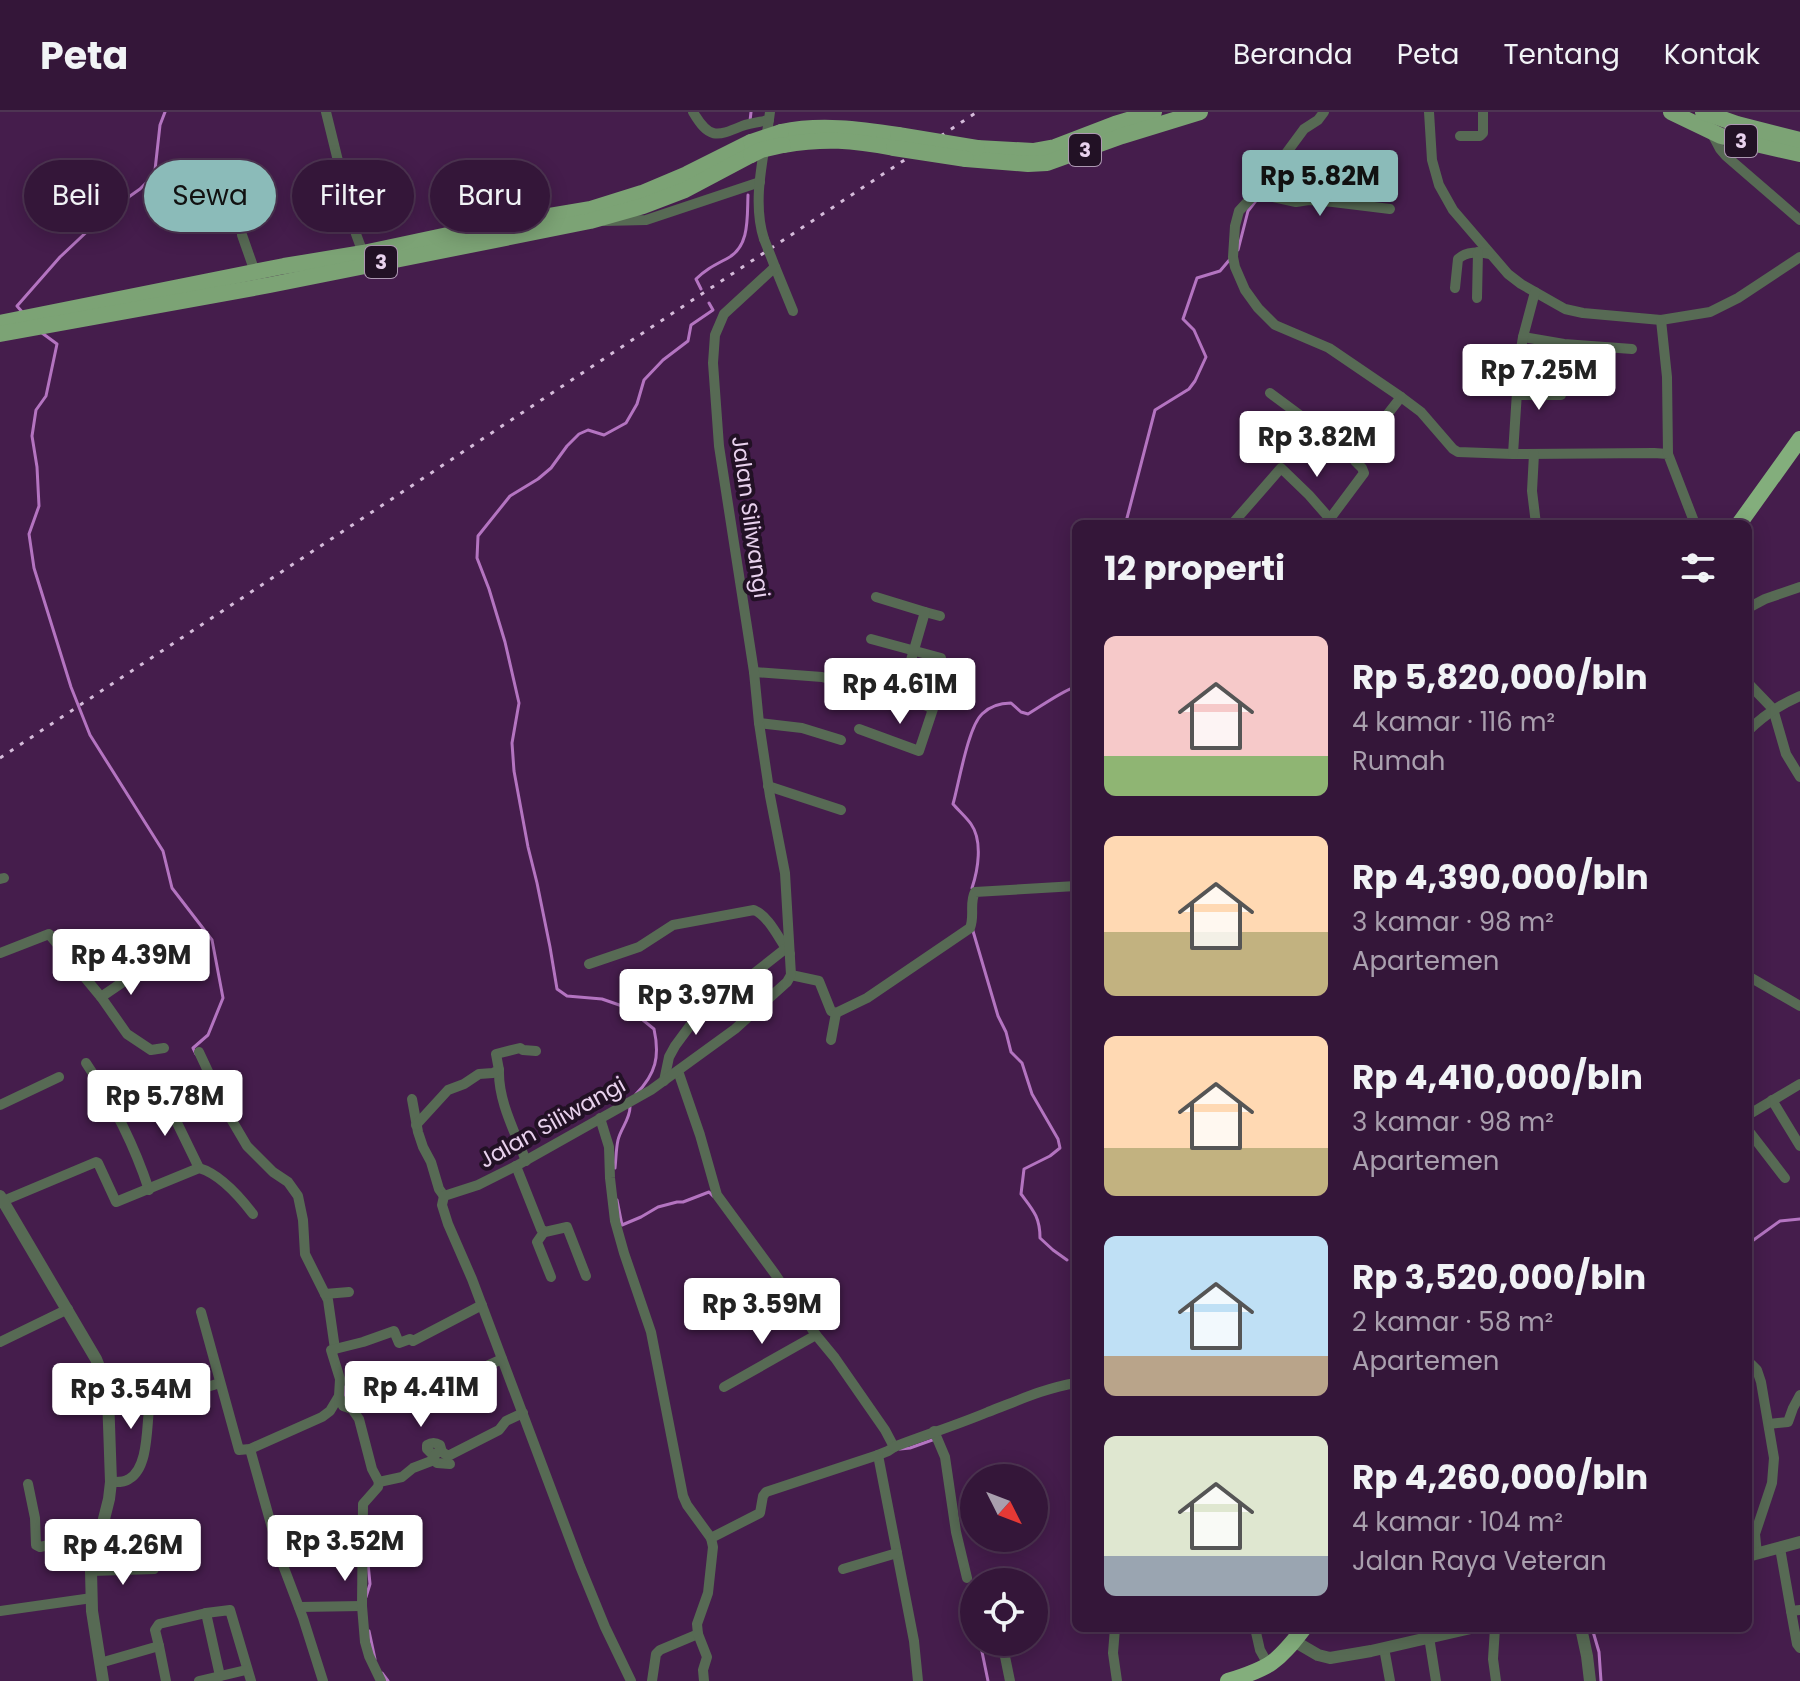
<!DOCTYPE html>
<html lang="id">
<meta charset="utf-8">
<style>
body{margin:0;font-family:Poppins,sans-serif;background:#3c1f41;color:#f1f3f6;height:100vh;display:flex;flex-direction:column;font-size:30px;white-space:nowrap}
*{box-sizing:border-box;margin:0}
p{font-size:26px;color:#a99fae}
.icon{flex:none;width:44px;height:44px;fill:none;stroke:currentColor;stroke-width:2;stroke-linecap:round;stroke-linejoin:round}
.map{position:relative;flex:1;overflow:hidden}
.side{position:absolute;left:1072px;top:408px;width:680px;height:1112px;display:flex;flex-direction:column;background:#341639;border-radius:12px;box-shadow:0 4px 20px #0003,0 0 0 2px #4e3553}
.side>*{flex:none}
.top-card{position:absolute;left:24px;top:48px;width:760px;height:72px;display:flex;gap:16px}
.needle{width:52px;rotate:132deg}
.fabs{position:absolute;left:960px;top:1352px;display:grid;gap:16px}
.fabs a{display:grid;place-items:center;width:88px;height:88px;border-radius:50%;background:#341639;box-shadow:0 4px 20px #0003,0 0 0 2px #4e3553;font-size:40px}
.price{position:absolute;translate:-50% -68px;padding:0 18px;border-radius:8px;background:#fff;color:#222;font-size:26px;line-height:52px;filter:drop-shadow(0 2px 4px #0008)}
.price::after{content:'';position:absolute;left:50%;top:48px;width:24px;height:18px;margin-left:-12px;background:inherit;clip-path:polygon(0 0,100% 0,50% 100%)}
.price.selected{background:#8bbbb9;color:#111}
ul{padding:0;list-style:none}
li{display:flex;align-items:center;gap:24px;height:200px;padding:0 32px}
li span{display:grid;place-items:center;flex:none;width:224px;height:160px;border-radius:12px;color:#555}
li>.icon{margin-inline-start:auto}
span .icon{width:96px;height:96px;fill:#fffc;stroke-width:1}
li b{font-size:34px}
h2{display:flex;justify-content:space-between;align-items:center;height:96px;padding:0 32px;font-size:34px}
.chip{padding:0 28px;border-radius:36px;background:#341639;box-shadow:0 4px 20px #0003,0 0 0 2px #4e3553;font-size:28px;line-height:72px}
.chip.selected{background:#8bbbb9;color:#111}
header{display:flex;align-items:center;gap:48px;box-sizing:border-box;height:112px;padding:0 40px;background:#341639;border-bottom:2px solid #4e3553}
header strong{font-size:38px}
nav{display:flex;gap:44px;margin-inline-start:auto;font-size:28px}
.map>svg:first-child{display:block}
</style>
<header>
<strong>Peta</strong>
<nav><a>Beranda</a><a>Peta</a><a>Tentang</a><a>Kontak</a></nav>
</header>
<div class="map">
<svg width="1800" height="1569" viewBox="0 0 1800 1569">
<rect width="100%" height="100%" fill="#451d4c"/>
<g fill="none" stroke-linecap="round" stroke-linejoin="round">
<g stroke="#b474c1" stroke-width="3">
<polyline points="750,9 751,0"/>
<polyline points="1238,138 1248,99 1258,86"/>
<path d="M701,177L696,167C706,157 715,153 728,146C750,134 747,105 748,83"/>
<polyline points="23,201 17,194 60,145 95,112 106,101 140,77 151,66 155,58 160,13 165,0"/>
<polyline points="42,221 57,232 46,284 36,298 32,324 37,355 39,394 29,422 34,456 71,575 90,623 163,739 172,776 212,828 223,886 208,923 193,936 196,942"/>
<polyline points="1128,412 1127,406 1155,298 1189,277 1195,269 1206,245 1194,218 1183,207 1197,166 1220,159 1231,146"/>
<path d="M972,776C978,758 983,729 971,712C966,705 959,699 953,692C959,671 968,615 982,602C990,594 1000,591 1011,591L1021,600L1028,602C1040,595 1065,577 1076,575"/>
<path d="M973,819L998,904L1006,920L1011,940L1022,951L1032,982L1058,1027L1060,1036L1050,1044L1024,1057L1021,1082C1033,1098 1040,1105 1040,1126L1053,1138L1067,1148"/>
<path d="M636,982C656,962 660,944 654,917L628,896L602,887L567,884L557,877L550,835L537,771L528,735L514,659L512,631L519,591L505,530L489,477L477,446L478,424L510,384L538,367L551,356L567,334L579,322L588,318L604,323L626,311L637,292L644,268L663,248L688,229L691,213L713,198L709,191"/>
<path d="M615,1056C616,1047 616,1037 618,1028C621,1016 630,1007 630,995"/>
<polyline points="617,1088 622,1113 641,1105 658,1095 677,1090 683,1090 709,1080 713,1084"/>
<polyline points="1748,1132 1780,1109 1800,1107"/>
<polyline points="344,1275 346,1286 348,1291"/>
<polyline points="900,1337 910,1336 935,1327"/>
<polyline points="970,1466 974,1490"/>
<polyline points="366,1485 370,1472 367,1441"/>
<polyline points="1592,1516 1599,1540 1601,1569"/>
<polyline points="369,1519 375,1547"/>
<polyline points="980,1530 988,1569"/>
<polyline points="382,1561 388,1569"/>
</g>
<g stroke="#576a54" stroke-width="10">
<polyline points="326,0 356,122 363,141"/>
<path d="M693,0C709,27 716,25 742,14C751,11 760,10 769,8"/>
<polyline points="1324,0 1318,8 1304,17 1262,74 1239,99 1235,114 1233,145 1235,155 1245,178 1258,196 1275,213 1329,236 1401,285 1421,300 1453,337 1458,340 1513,342 1654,341 1668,342 1695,412"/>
<polyline points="1429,0 1432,48 1439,73 1453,98 1508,162 1521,172 1565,197 1583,201 1661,208 1710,200 1738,186 1800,145"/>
<polyline points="1711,20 1720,37 1726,44 1800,108"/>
<polyline points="1460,24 1480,24 1483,21 1483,0"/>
<polyline points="1255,81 1296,90 1309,88 1333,90 1390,97"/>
<polyline points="604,109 646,108 760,70"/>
<polyline points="242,123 255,160"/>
<path d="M764,127C751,87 765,41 770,0"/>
<polyline points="775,155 793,199"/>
<path d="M1455,176L1458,147C1467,139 1478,140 1490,142"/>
<polyline points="1477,186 1478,140"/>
<polyline points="1661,208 1667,265 1668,342"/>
<polyline points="1523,225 1564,232 1632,237"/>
<polyline points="1270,281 1355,344"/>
<polyline points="1518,283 1561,283"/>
<polyline points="1513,342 1519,249 1523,225 1535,180"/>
<polyline points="1534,342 1532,379 1536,412"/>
<polyline points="1233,411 1281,356 1309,383 1330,407"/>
<polyline points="1326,412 1364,361 1362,356 1355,349 1355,344 1401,285"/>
<polyline points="1748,496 1765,487 1800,475"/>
<polyline points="925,500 940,504"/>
<polyline points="871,527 941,546"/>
<polyline points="754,560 822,565 900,586 925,500 876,485"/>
<polyline points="1748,571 1773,597 1786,642 1800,665"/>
<polyline points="759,611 802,616 841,628"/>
<polyline points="859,617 919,639 933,597 927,594 900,586"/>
<path d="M1748,619C1764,603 1779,593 1800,584"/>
<polyline points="768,674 841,698"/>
<polyline points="0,767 4,766"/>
<polyline points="0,841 49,822 101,885 127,922 151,938 164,936"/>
<path d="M589,852L639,835L673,813L754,798C770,805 779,828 790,842"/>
<path d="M791,863L819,869L831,899L836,901L867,886L970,816C975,804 969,791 975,780L1076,774"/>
<polyline points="1748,864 1800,894"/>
<polyline points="101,885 142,857"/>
<polyline points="831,928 836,901"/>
<polyline points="199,940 227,1000 247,1034 273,1060 288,1070 298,1084 303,1108 305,1142 328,1188 335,1237"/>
<path d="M86,951C113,991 134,1032 149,1078"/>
<path d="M499,958C498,989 515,1020 526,1049"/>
<polyline points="678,959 700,1023 717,1083 775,1162 816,1223 835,1246 885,1318 894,1335 888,1339 878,1343 914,1529 918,1569"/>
<polyline points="664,969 669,945 675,934 689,915 706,899 785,837"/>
<polyline points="163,982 199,1056"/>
<polyline points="412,987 418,1020 423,1035 431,1050 439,1077 444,1084"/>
<polyline points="1772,988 1800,1034"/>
<polyline points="0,993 59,965"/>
<polyline points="1748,1003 1800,972"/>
<polyline points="600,1006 609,1035 610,1066 615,1109 624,1141 651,1220 683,1384 687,1393 711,1426"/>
<polyline points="416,1013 448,978 464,972 479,962 493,961 499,958 496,942 520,936 523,938 536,939"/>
<polyline points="1748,1018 1785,1066"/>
<polyline points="516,1054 541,1117 545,1120 567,1115 586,1164"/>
<path d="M3,1089L96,1050L98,1051L116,1090L199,1056C220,1062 240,1085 253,1102"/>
<polyline points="544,1120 537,1130 551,1165"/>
<polyline points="325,1182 349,1180"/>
<polyline points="201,1200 239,1338 250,1337 322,1305 330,1299 339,1284 343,1294 352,1297 359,1307 372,1357 379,1370"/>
<polyline points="0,1230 68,1197"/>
<polyline points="1751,1252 1757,1258 1761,1270 1774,1346 1772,1371 1755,1422 1757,1442"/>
<polyline points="482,1256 502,1247"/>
<polyline points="724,1275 816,1223"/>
<polyline points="339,1284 340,1267 331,1238 363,1230 394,1219 399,1231 410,1227 413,1229 482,1193"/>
<polyline points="1769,1312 1788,1310 1793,1296 1800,1283"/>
<polyline points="934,1319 945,1345 956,1420 967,1466"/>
<path d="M894,1335C925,1323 957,1313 988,1300C1017,1289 1045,1276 1076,1271"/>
<polyline points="250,1337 281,1448 303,1506 323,1569"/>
<path d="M434,1344L427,1337V1333C432,1330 435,1330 440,1333L442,1340"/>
<polyline points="434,1348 437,1351 450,1352"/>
<path d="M111,1370C117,1370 123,1371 129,1367C150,1355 146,1310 150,1290L184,1282L220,1271"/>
<polyline points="28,1372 35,1406 36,1433 40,1435 62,1430 97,1431"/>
<polyline points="1780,1436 1791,1499 1800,1498"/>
<polyline points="843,1457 897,1441"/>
<polyline points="91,1459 154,1457"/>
<polyline points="299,1495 362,1494"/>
<polyline points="0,1499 92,1486"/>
<polyline points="1791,1499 1797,1532 1800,1536"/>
<polyline points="206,1501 230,1498 251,1569"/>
<polyline points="1115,1516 1113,1541 1117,1569"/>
<polyline points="1255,1516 1260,1538 1269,1554"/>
<polyline points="1495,1516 1493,1547 1496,1569"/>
<polyline points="1429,1525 1436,1569"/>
<polyline points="1002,1530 1010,1569"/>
<polyline points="159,1534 166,1569"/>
<polyline points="1384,1536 1390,1569"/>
<polyline points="100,1551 159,1534 155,1518 159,1512 206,1501 220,1564"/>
<polyline points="199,1569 246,1558"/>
<polyline points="381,1569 369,1544 365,1530 362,1494 363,1392 378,1375 379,1370 402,1365 413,1356 434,1348 434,1344 438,1340 442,1340 448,1344 499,1318 506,1309 523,1301"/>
<polyline points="631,1569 605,1515 580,1454 472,1167 448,1112 442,1093 444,1084 478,1073 516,1054 651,978 735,917 787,870 791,863 785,761 770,684 759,611 754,560 719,334 713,251 715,223 724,202 775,155 768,137"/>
<polyline points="652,1569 656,1542 660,1538 698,1522"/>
<polyline points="704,1569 703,1558 707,1545 698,1522 697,1512 708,1481 713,1435 711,1426 760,1401 763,1384 766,1380 878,1343"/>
</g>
<g stroke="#576a54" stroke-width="12">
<polyline points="0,1084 96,1247 106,1272 108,1284 111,1370 109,1387 91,1459 92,1499 103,1569"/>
<polyline points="1748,1444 1800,1430"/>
<polyline points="1581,1516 1587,1544 1590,1569"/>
<polyline points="1294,1529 1318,1543 1330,1546 1371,1539 1471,1516"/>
</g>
<g stroke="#7ca375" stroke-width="16">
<polyline points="1671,0 1721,24 1800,42"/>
<polyline points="1703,0 1737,12 1800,28"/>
<path d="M781,20C820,12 859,17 898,23"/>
<path d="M783,33C825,26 852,28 894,36"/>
<polyline points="977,36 1033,39 1055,35 1115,12 1154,0"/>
<polyline points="966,47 1028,52 1047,51 1122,24 1200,0"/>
<polyline points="0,211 284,154 363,141 490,114 591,97 642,81 687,62 751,30"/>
<polyline points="0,222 270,173 590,109 643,94 685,78 751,43"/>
</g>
<g stroke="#83ae7c" stroke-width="16">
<polyline points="1739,412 1800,327"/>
<path d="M1228,1569C1270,1556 1277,1551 1304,1516"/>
</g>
<polyline stroke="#d5bcda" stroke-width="3" stroke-dasharray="4 8" stroke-linecap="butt" points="0,646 977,0"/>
<polyline stroke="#576a54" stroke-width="10" points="764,127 768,137"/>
<g stroke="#7ca375" stroke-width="16">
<polyline points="898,23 977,36"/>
<polyline points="751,30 781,20"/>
<polyline points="894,36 966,47"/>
<polyline points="751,43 761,38 783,33"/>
</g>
</g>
<g text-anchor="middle" stroke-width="8" stroke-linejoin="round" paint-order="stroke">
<g fill="#221125" stroke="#ad98b2" stroke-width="2">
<rect x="1725" y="13" width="32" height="32" rx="6"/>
<rect x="1069" y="22" width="32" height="32" rx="6"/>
<rect x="365" y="134" width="32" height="32" rx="6"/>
</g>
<g font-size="20" font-weight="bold" fill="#e9d2ee">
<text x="1741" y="36">3</text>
<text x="1085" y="45">3</text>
<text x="381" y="157">3</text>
</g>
<g font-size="22" fill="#e9d2ee" stroke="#221125">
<text transform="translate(751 405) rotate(82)" y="8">Jalan Siliwangi</text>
<text transform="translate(552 1010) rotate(-29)" y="8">Jalan Siliwangi</text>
</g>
</g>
</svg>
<div class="fabs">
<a><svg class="needle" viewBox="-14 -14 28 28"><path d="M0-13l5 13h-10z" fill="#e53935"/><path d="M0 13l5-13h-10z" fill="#a99fae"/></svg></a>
<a><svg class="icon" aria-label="locate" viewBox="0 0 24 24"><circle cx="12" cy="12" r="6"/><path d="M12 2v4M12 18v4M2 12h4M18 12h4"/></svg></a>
</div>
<b class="price selected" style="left:1320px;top:106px">Rp 5.82M</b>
<b class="price" style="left:1539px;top:300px">Rp 7.25M</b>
<b class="price" style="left:1317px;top:367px">Rp 3.82M</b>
<b class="price" style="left:900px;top:614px">Rp 4.61M</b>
<b class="price" style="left:131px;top:885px">Rp 4.39M</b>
<b class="price" style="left:696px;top:925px">Rp 3.97M</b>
<b class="price" style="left:165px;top:1026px">Rp 5.78M</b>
<b class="price" style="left:762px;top:1234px">Rp 3.59M</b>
<b class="price" style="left:421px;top:1317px">Rp 4.41M</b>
<b class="price" style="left:131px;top:1319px">Rp 3.54M</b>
<b class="price" style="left:345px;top:1471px">Rp 3.52M</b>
<b class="price" style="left:123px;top:1475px">Rp 4.26M</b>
<div class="top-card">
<a class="chip">Beli</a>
<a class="chip selected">Sewa</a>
<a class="chip">Filter</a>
<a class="chip">Baru</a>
</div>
<section class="side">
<h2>12 properti<svg class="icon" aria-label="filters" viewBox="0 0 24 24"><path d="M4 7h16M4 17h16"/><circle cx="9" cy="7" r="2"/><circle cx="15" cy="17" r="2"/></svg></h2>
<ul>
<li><span style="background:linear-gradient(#f6c9c9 75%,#8fb573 0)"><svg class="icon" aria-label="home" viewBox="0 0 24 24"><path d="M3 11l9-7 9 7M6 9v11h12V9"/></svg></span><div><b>Rp 5,820,000/bln</b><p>4 kamar · 116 m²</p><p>Rumah</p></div></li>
<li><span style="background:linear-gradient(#ffd9b3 60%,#c2b280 0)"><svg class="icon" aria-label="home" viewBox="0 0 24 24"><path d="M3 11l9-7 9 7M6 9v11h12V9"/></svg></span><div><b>Rp 4,390,000/bln</b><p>3 kamar · 98 m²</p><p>Apartemen</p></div></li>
<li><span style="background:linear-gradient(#ffd9b3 70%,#c2b280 0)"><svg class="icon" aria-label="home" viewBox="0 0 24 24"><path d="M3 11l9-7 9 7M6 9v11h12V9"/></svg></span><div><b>Rp 4,410,000/bln</b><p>3 kamar · 98 m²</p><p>Apartemen</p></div></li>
<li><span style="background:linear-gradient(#bfe0f5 75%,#b9a48a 0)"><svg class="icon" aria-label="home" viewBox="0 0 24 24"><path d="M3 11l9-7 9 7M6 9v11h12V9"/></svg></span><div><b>Rp 3,520,000/bln</b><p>2 kamar · 58 m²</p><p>Apartemen</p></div></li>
<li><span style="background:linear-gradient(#dfe7d0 75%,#9aa5b1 0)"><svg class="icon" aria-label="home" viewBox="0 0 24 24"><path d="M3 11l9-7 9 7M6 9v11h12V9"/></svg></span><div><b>Rp 4,260,000/bln</b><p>4 kamar · 104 m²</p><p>Jalan Raya Veteran</p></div></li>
</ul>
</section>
</div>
